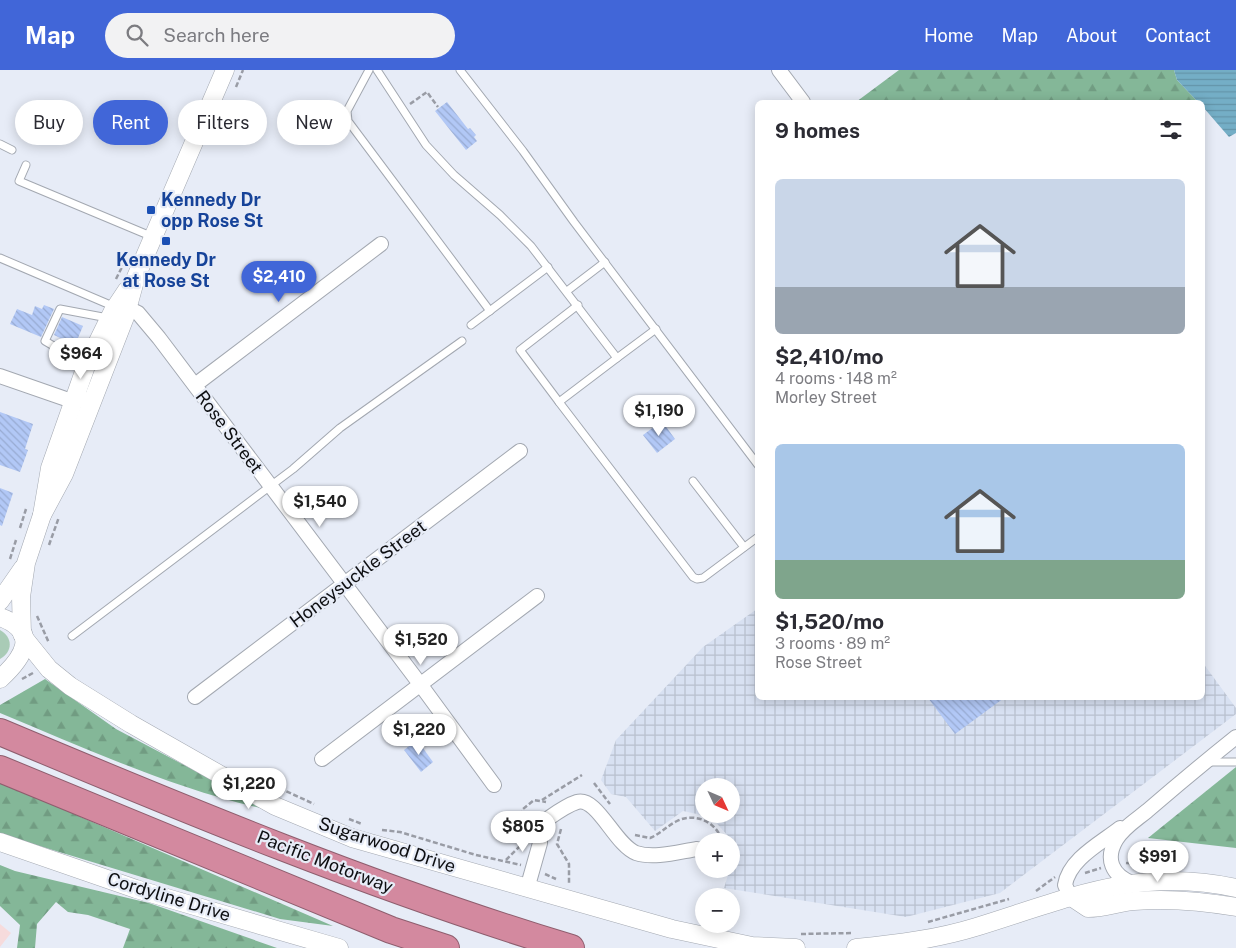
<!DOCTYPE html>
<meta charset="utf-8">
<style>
body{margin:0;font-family:"Public Sans",sans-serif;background:#f2f2f3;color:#2b2b33;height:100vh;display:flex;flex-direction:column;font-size:19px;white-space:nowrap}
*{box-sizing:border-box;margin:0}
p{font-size:16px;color:#7c7c81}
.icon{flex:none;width:28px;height:28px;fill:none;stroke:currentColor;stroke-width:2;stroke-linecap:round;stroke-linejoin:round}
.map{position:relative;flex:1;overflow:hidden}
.side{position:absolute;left:755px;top:30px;width:450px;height:600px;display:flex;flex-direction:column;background:#fff;border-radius:8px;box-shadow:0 2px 12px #0003}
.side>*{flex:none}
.banner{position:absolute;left:15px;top:30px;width:475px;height:45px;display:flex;gap:10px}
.needle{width:32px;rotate:134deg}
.tools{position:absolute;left:695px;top:708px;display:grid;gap:10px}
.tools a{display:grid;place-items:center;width:45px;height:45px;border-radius:50%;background:#fff;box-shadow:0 2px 12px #0003;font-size:25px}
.price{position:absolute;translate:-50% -42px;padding:0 11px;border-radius:18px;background:#fff;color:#222;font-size:16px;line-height:32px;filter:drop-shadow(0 1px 2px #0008)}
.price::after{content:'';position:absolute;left:50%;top:30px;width:15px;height:11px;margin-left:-8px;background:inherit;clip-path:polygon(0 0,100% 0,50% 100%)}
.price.current{background:#4166d8;color:#fff}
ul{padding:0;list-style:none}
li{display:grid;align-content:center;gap:10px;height:265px;padding:0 20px}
li span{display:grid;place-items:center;height:155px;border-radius:8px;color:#555}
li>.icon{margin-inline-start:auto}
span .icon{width:90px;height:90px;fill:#fffc;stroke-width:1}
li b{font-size:21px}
h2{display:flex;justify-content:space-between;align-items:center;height:60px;padding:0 20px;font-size:21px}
.pill{padding:0 18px;border-radius:22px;background:#fff;box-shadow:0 2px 12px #0003;font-size:18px;line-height:45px}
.pill.current{background:#4166d8;color:#fff}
header{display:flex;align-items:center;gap:30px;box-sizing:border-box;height:70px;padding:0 25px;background:#4166d8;color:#fff}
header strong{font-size:24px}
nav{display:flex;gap:28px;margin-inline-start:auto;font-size:18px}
.search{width:350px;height:45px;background:#f2f2f3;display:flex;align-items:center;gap:12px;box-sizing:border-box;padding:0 18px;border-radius:28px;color:#7c7c81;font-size:19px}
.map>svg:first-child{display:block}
</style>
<header>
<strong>Map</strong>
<div class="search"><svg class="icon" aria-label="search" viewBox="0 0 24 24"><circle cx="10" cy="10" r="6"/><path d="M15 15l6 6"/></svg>Search here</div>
<nav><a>Home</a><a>Map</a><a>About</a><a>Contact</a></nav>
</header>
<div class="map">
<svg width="1236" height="878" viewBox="0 0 1236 878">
<defs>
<pattern id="industrial-grid" width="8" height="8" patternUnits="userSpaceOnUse" patternTransform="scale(1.25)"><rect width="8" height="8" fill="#d8e1f2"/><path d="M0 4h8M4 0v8" fill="none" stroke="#b8c0ce"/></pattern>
<pattern id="forest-firs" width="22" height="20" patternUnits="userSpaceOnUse" patternTransform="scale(1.25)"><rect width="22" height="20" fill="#84b798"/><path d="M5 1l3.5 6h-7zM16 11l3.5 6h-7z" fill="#719c82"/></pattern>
<pattern id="water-rules" width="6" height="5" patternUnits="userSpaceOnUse" patternTransform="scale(1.25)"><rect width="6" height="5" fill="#74aec6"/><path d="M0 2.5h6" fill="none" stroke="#6394a9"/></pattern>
<pattern id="building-back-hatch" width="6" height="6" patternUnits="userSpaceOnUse" patternTransform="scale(1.25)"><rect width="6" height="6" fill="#b2c8f6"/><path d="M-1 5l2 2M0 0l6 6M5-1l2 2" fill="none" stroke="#98abd2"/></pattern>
</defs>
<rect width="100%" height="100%" fill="#e7ecf7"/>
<polygon fill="#f6dbdc" points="0,854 11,863 0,877"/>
<path fill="url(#industrial-grid)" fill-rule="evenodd" d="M757,539L758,628H1202L1203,593L1236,638V644L1000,823L906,847L724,818L737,776L711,747L683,741L655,761L626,727L611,724L601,710L616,670L703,577ZM704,716H731V744H704Z"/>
<path fill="#a9cbb6" d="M0,560C13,567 13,582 0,589Z"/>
<g fill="url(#forest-firs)">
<polygon points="899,0 1174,0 1177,10 1198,32 856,32"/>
<path d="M45,609L116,659L269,740C176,720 87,679 0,643V635Z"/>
<polygon points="1236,697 1236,778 1148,768"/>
<polygon points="0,712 333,856 280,849 0,764"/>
<polygon points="0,795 15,801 149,833 277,878 123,878 130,859 88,845 68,842 56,832 37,854 35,878 17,878 20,855 0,836"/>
</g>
<polygon fill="url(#water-rules)" points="1174,0 1236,0 1236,63 1229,67 1203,37 1202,32 1198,32 1177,10"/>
<g fill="url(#building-back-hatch)">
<polygon points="447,32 468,59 470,58 476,65 474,67 477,71 466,80 435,41"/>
<polygon points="44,235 54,239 41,267 10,254 17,239 32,245 35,236 42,239"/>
<polygon points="62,247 83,256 75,275 54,265"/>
<polygon points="0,342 33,354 25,379 28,380 20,402 0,395"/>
<polygon points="662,351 675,369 657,383 643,365"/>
<polygon points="0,418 13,423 2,456 0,455"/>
<polygon points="928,628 1004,628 955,664"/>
<polygon points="417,670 433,692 421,702 404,680"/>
</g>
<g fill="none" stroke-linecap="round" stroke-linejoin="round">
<defs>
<g id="service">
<polyline points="369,0 347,41 348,51 490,241"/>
<polyline points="377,0 426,75 454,105 500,145 531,176 617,288 559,332 693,507 697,509 703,508 758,467"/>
<polyline points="460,0 523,81 574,152 758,395"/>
<polyline points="0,74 12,80"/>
<polyline points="26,95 19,111 153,167"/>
<polyline points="0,188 115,237"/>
<polyline points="567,221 605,192"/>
<polyline points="471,255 548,197"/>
<polyline points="617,288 656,259"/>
<polyline points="86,295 45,271 60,239 108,248"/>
<polyline points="559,332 520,280 578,235"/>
<polyline points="693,411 744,477"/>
<polyline points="72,566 293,399 340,358 462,271"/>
<polyline points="1209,692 1236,692"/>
</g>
<g id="minor">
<polyline points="779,0 803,32"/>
<polyline points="120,234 138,243 159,268 420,614 494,715"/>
<polyline points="0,306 66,329 72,331 82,328"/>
<polyline points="195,315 381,174"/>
<polyline points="195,627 520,381"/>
<polyline points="322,689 537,526"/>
<path d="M540,754C551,747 564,736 577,732C597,726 615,775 636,783C654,789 678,782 697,779"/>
<path d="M1132,813C1112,805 1105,789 1116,770C1123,758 1136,750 1147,741C1176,716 1206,691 1236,667"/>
<polyline points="527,819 540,773 540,749"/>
<path d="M1070,826L1065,815C1069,789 1101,773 1120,758"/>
</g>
<g id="tertiary">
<polyline points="42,445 64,404 125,247 136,207 225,0"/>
<polyline points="0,531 23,498"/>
<path d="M0,547C41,562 23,588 0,609"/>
<polyline points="22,564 21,527 26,493 42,445 50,398 86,296 113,241 127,220"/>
<polyline points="24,568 49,599 70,616 131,654 275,736 352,768 672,859 752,876 796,878"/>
<polyline points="0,772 136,819 339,878"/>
<path d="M1070,826L1088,838C1104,838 1119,832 1134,831C1169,828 1202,831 1236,837"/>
<path d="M856,878C897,874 937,869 976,857C1067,829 1139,796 1236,818"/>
</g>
<g id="motorway">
<path d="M0,662C188,741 376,819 571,878"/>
<polyline points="0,699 391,860 446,878"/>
</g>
</defs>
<use href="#service" stroke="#a3a8b1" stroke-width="9"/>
<use href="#minor" stroke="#a3a8b1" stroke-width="16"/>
<use href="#tertiary" stroke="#a3a8b1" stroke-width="19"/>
<use href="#motorway" stroke="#8e5e6e" stroke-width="28"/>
<g stroke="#999ca5" stroke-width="2.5" stroke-dasharray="5 2.5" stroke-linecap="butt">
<polyline points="236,17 243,0"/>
<polyline points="410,34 427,22 438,37"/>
<polyline points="116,209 125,191"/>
<polyline points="20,458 26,439"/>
<polyline points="49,475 59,447"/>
<polyline points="10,489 16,470"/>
<polyline points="37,546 49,573"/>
<polyline points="22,609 33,603"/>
<polyline points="266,712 314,734"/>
<polyline points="594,713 610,734"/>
<polyline points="542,730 582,705"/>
<polyline points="349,749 362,754"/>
<polyline points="561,759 557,774 569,794 569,814"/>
<polyline points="382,760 400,762 476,785 521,795"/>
<path d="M635,765L650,768C660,764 667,756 677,751C695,742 717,752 722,771"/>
<polyline points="506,790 523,773 523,766 518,754 523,739 534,730 546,732"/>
<polyline points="1126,793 1155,795"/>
<polyline points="707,799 717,803 719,799"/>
<polyline points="1085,803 1101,798"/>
<polyline points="545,804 556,809"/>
<polyline points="1036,821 1055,807"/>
<polyline points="928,852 1009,829"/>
<polyline points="801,864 853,863"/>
</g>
<use href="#service" stroke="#fff" stroke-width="7"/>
<use href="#minor" stroke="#fff" stroke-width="14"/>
<use href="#tertiary" stroke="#fff" stroke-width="18"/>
<use href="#motorway" stroke="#d3899f" stroke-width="26"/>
</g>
<g fill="#1a4fb4" stroke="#e7ecf7" stroke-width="2">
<rect x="146" y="135" width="10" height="10" rx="2.5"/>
<rect x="161" y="166" width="10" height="10" rx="2.5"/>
</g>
<g text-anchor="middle" stroke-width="4.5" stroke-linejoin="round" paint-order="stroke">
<g font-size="18" font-weight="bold" fill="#164399" stroke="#e7ecf7" text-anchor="start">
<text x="161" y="136">Kennedy Dr<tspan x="161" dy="21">opp Rose St</tspan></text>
<text x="166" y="196" text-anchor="middle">Kennedy Dr<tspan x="166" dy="21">at Rose St</tspan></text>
</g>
<g font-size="18" fill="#0e0f12" stroke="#e7ecf7">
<text transform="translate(229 362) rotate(53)" y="6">Rose Street</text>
<text transform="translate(358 504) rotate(-37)" y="6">Honeysuckle Street</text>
<text transform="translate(387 775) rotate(18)" y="6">Sugarwood Drive</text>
<text transform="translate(325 792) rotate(21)" y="6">Pacific Motorway</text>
<text transform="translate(169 827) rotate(17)" y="6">Cordyline Drive</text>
</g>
</g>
</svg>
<div class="tools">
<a><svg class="needle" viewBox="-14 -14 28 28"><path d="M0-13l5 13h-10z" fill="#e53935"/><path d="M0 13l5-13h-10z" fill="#7c7c81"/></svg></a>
<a>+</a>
<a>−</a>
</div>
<b class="price current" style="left:279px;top:233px">$2,410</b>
<b class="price" style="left:81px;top:310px">$964</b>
<b class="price" style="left:659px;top:367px">$1,190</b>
<b class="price" style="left:320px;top:458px">$1,540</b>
<b class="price" style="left:421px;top:596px">$1,520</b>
<b class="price" style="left:419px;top:686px">$1,220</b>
<b class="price" style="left:249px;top:740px">$1,220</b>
<b class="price" style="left:523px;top:783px">$805</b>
<b class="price" style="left:1158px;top:813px">$991</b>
<div class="banner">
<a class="pill">Buy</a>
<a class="pill current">Rent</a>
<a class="pill">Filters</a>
<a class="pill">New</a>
</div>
<section class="side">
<h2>9 homes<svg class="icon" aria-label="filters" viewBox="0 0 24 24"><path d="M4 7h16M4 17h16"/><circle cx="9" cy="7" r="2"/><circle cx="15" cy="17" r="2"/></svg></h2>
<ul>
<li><span style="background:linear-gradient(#c9d6e8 70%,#9aa5b1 0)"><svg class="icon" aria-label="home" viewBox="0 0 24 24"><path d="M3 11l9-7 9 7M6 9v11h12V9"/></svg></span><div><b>$2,410/mo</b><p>4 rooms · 148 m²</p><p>Morley Street</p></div></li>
<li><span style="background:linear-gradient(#a9c7e8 75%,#7fa58c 0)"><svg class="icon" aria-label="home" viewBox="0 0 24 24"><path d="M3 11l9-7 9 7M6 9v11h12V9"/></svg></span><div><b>$1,520/mo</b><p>3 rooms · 89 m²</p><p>Rose Street</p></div></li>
</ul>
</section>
</div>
